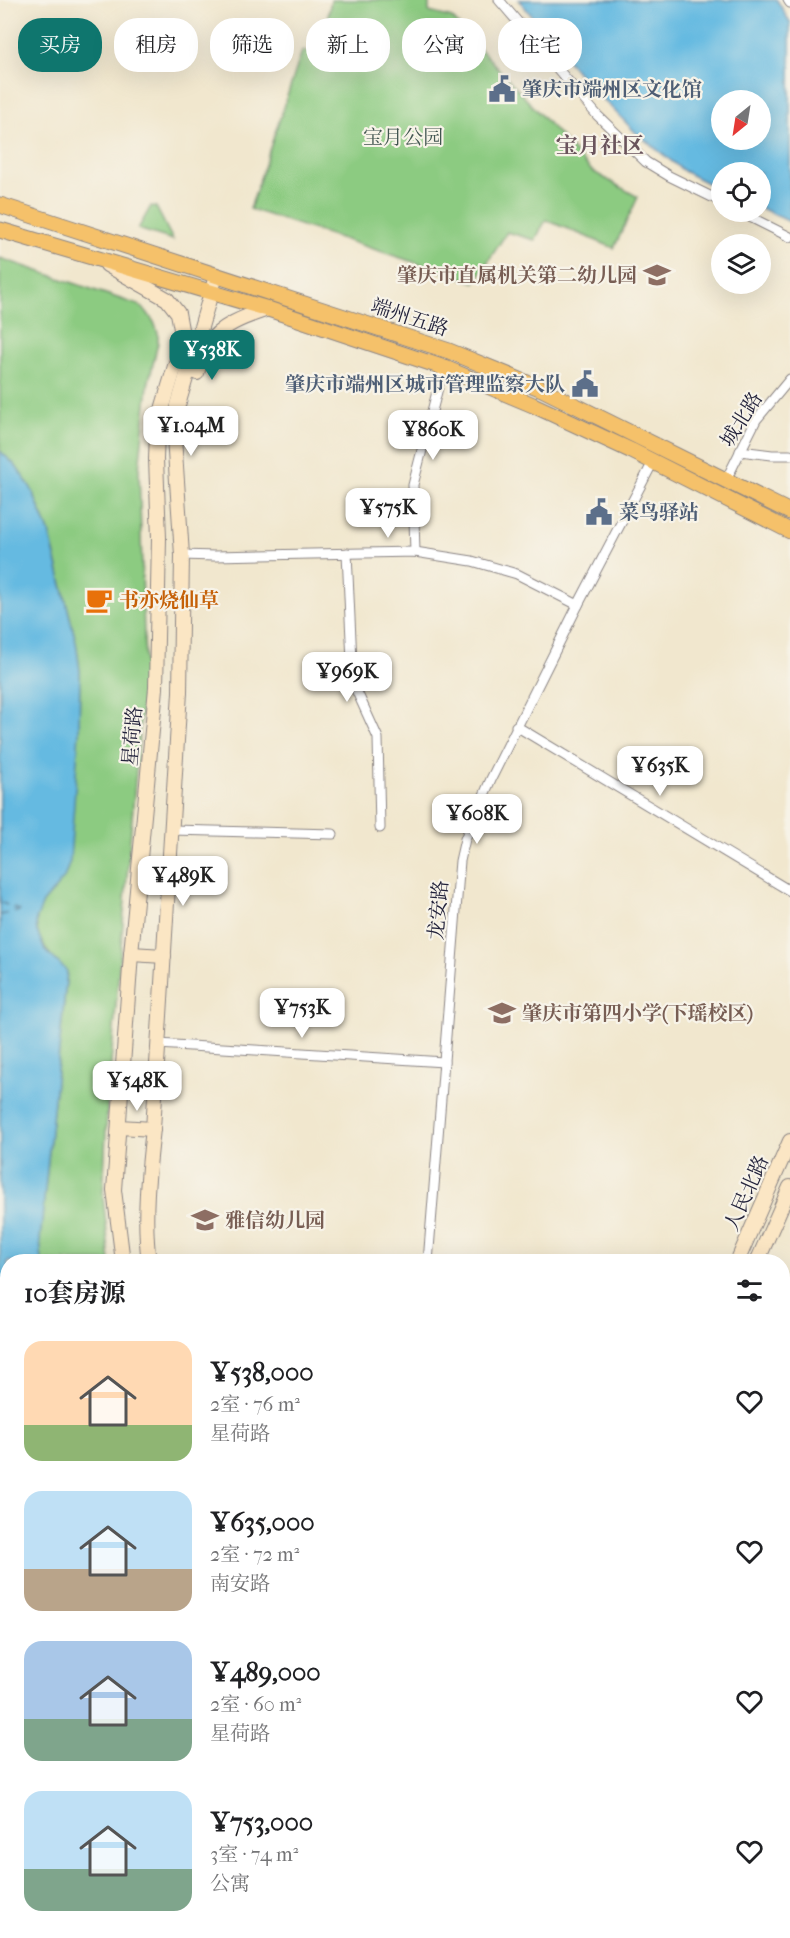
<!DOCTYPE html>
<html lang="zh">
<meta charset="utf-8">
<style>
body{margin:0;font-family:"IM FELL French Canon","Noto Serif SC",serif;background:#f6f6f6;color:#202124;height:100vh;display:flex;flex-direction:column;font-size:22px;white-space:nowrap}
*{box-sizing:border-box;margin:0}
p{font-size:20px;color:#757577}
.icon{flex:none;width:33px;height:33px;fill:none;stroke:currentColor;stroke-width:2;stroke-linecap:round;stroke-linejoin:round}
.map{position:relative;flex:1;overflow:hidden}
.sheet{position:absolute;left:0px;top:1254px;width:790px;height:684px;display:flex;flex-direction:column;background:#fff;border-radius:24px 24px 0 0;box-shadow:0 6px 24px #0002}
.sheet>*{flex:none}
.banner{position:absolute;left:18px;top:18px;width:754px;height:54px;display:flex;gap:12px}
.needle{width:39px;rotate:210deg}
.buttons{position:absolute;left:711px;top:90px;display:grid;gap:12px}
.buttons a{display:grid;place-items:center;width:60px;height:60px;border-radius:50%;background:#fff;box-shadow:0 6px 24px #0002;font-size:30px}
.price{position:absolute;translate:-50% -51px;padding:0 14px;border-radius:12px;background:#fff;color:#222;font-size:20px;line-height:39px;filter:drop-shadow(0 2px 3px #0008)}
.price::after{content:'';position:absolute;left:50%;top:36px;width:18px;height:14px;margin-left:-9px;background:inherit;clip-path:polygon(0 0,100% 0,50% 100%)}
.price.selected{background:#0f766e;color:#fff}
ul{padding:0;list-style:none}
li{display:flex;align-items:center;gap:18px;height:150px;padding:0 24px}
li span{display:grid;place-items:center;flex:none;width:168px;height:120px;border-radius:18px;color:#555}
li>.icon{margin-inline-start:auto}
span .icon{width:72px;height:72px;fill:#fffc;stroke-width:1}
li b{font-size:26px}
h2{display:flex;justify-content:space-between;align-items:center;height:72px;padding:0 24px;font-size:26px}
.chip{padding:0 21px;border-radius:24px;background:#fff;box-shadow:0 6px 24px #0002;font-size:21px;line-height:54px}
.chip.selected{background:#0f766e;color:#fff}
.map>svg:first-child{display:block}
</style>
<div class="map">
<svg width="790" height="1938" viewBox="0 0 790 1938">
<rect width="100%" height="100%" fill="#f7f3e8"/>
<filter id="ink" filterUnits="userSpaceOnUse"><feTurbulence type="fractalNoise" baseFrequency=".0167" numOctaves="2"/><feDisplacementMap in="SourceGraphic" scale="12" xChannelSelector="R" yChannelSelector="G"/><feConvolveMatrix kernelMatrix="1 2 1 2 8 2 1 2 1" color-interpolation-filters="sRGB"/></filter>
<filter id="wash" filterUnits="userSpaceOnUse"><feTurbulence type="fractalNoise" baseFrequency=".008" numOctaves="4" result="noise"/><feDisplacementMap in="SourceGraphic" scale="24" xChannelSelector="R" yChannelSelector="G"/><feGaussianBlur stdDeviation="1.35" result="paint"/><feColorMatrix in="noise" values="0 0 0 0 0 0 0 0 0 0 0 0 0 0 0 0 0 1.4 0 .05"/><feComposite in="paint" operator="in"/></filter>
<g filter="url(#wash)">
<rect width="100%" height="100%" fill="#f1e7ce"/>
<g fill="#8ccb81" stroke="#57765e" stroke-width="1.5">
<polygon points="331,0 429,0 429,12 452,18 592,171 638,197 614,248 546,220 535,240 507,232 475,282 250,209 302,51 321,53"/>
<polygon points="151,206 156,207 173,240 138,229"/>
<path d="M0,258L138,305L147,312L154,322L158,333V343L148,385L139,469L145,667L107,1110L103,1197L110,1261H42L40,1240L67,972C41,948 20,920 54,891L79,732L80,671L76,642L49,531L31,488L15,465L0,451Z"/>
<polygon points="7,1717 7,1750 0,1764 0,1731"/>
</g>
<g fill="#65bae1" stroke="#446e8e" stroke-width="1.5" fill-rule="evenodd">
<path d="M519,0H777L790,22V222L761,208L760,172H722L721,190L684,171L635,132L577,72ZM722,100H760V140H722Z"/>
<polygon points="0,451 15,465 31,488 49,532 76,642 80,671 79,732 70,861 64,878 43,903 36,920 37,931 45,950 67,971 40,1240 42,1261 8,1262 8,1717 0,1731"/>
</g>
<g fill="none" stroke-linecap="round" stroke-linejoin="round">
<g stroke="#395775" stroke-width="1.5" stroke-dasharray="8 6" stroke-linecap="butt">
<polyline points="0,902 21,911"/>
<polyline points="0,915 20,911"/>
</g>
</g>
</g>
<g filter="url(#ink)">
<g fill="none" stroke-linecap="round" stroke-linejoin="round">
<defs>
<g id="street">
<polyline points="499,0 597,115 646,162 669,176 722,202"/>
<polyline points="788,0 790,3"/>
<polyline points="740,212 790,237"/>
<polyline points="740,451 772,455 790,455"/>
<polyline points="726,480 756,420 790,379"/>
<polyline points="415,552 413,485 439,384 445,368"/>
<polyline points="347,553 353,683 378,738 380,828"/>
<polyline points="182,555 214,556 415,552 472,561 517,574 578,605"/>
<polyline points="516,726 790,891"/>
<polyline points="172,830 333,834"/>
<polyline points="158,1044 444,1062"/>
<polyline points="428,1262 458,885 460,861 465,839 491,779 578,605 653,462"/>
<polyline points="783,1644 790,1632"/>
<polyline points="783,1695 790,1699"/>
<polyline points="0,1776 8,1759"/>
<polyline points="384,1938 389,1930"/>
<polyline points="658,1938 673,1930"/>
</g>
<g id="secondary">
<polyline points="107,265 167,299 178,313 181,329 181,346 163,406 157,433 156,459 159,538 156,688 131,954 114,1190 123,1262"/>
<path d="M197,373C200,364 202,354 207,346C219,325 247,316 268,309"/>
<polyline points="131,954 164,956"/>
<polyline points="119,1127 153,1129"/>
<path d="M149,1262C143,1218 148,1173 153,1129L180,692L182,555L174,437L178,405L216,276"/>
<polyline points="737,1262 790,1141"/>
<polyline points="757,1262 790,1187"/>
<polyline points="783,1477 790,1481"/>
<polyline points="783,1502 790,1507"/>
<polyline points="783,1896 790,1900"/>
<polyline points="783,1924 790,1928"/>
<polyline points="163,1938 164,1930"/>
<polyline points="174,1938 175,1930"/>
</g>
<g id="primary">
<polyline points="0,205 449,351 542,389 790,512"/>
<polyline points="0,230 268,309 445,368 533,405 632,451 790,531"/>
</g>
</defs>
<use href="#street" stroke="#8a8484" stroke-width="11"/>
<use href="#secondary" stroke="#8a8484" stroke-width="16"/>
<use href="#primary" stroke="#8a8484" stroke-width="17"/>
<use href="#street" stroke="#fff" stroke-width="9"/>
<use href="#secondary" stroke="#fbe6c4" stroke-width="14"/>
<use href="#primary" stroke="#f5c16b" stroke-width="15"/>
</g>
</g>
<defs>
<symbol id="civic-bare" viewBox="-9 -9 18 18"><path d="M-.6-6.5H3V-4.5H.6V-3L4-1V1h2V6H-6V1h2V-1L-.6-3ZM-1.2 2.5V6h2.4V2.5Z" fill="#5c6f8a" stroke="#f7f3e8" stroke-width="2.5" paint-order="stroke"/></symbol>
<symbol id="school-bare" viewBox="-9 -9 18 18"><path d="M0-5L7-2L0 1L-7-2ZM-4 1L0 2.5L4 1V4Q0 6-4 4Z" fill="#8d6e63" stroke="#f7f3e8" stroke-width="2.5" paint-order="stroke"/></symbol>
<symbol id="cafe-bare" viewBox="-9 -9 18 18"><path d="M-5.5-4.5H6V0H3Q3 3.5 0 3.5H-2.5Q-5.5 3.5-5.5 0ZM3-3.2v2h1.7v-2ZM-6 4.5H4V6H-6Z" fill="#e8710a" stroke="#f7f3e8" stroke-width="2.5" paint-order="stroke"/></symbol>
</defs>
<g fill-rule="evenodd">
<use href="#civic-bare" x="483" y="70" width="38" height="38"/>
<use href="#school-bare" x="638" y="256" width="38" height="38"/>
<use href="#civic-bare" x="566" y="365" width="38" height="38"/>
<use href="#civic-bare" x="580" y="493" width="38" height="38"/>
<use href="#cafe-bare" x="80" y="581" width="38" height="38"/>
<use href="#school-bare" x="483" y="994" width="38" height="38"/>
<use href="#school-bare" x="186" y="1201" width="38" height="38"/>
</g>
<g text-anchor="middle" stroke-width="4.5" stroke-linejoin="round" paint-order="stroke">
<g font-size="20" font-weight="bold" fill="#4e5e75" stroke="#f7f3e8" text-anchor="start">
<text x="522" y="96">肇庆市端州区文化馆</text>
<text x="565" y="391" text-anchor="end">肇庆市端州区城市管理监察大队</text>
<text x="619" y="519">菜鸟驿站</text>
</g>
<g font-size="20" fill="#425550" stroke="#f7f3e8">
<text x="403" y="144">宝月公园</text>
</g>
<g font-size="20" font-weight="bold" fill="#785e54" stroke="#f7f3e8" text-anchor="start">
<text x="637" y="282" text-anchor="end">肇庆市直属机关第二幼儿园</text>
<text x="522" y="1020">肇庆市第四小学(下瑶校区)</text>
<text x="225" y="1227">雅信幼儿园</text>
</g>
<g font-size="20" fill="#22223b" stroke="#f7f3e8">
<text transform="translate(410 317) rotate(18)" y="7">端州五路</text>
<text transform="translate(741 419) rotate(-58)" y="7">城北路</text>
<text transform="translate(132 736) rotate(-85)" y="7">星荷路</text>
<text transform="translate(438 910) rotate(-85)" y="7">龙安路</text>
<text transform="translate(746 1193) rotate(-66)" y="7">人民北路</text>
</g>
<g font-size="20" font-weight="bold" fill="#c56008" stroke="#f7f3e8" text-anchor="start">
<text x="119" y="607">书亦烧仙草</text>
</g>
<g font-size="22" font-weight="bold" fill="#6a545c" stroke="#f7f3e8">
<text x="600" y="153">宝月社区</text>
</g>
</g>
</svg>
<div class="buttons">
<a><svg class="needle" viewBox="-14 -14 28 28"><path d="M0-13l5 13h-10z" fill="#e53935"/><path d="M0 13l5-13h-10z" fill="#757577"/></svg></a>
<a><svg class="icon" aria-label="locate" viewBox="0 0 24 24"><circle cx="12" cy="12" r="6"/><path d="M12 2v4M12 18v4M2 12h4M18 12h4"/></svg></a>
<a><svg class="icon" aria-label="layers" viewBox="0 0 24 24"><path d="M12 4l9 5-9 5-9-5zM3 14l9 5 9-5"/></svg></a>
</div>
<b class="price selected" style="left:212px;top:381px">¥538K</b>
<b class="price" style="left:191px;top:457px">¥1.04M</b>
<b class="price" style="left:433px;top:461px">¥860K</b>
<b class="price" style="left:388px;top:539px">¥575K</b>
<b class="price" style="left:347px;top:703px">¥969K</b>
<b class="price" style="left:660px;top:797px">¥635K</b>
<b class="price" style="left:477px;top:845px">¥608K</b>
<b class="price" style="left:183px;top:907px">¥489K</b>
<b class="price" style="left:302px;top:1039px">¥753K</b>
<b class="price" style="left:137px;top:1112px">¥548K</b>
<div class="banner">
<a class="chip selected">买房</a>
<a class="chip">租房</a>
<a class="chip">筛选</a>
<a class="chip">新上</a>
<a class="chip">公寓</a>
<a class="chip">住宅</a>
</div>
<section class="sheet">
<h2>10套房源<svg class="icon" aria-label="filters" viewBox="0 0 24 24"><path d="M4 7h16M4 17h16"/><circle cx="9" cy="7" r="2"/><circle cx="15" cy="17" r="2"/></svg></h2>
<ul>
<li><span style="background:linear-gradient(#ffd9b3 70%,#8fb573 0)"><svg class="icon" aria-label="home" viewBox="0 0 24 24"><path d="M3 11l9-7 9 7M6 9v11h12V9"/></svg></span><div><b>¥538,000</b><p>2室 · 76 m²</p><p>星荷路</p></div><svg class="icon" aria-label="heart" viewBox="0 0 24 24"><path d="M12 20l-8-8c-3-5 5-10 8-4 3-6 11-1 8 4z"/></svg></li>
<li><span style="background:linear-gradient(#bfe0f5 65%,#b9a48a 0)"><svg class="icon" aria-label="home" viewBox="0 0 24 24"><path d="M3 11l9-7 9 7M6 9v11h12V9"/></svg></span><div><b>¥635,000</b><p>2室 · 72 m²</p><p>南安路</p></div><svg class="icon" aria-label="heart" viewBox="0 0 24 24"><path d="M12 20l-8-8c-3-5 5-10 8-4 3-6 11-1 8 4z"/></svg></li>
<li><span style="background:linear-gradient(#a9c7e8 65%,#7fa58c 0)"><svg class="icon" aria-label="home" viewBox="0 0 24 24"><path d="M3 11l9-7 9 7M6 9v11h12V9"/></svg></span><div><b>¥489,000</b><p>2室 · 60 m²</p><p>星荷路</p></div><svg class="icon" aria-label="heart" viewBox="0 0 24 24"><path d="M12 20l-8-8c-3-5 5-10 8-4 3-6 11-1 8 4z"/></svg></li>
<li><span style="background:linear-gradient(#bfe0f5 65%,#7fa58c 0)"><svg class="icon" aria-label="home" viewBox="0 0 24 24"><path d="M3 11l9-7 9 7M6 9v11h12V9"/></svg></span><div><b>¥753,000</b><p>3室 · 74 m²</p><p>公寓</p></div><svg class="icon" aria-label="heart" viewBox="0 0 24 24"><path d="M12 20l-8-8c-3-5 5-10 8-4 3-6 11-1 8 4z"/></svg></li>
</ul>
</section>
</div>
